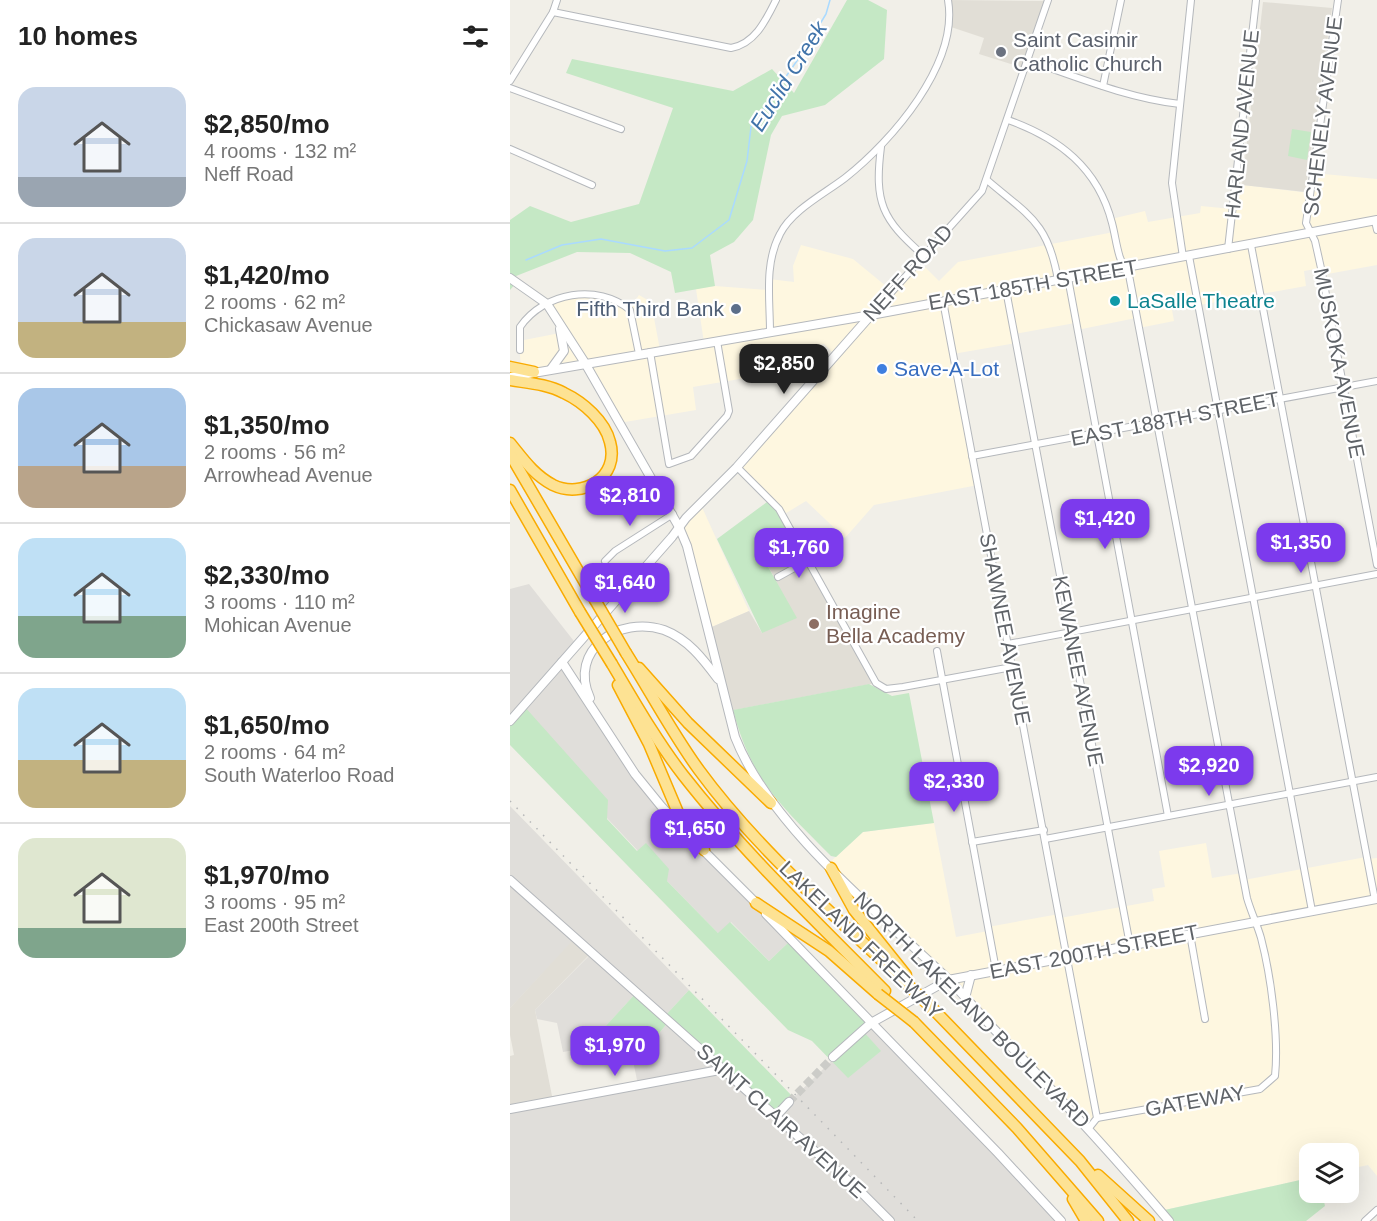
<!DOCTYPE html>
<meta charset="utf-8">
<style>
body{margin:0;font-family:Arial,sans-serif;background:#f2f2f2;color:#222;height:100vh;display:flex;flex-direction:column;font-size:22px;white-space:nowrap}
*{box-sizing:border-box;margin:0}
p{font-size:20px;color:#767676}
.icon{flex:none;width:33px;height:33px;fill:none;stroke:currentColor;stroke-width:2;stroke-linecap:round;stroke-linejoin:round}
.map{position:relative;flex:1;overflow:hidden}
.details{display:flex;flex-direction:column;background:#fff;width:510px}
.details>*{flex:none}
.controls{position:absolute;left:789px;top:1143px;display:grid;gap:12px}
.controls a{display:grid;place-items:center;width:60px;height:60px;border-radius:12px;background:#fff;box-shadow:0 6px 24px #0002;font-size:30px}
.price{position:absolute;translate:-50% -51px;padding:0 14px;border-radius:12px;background:#7c3aed;color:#fff;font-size:20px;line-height:39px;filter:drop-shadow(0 2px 3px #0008)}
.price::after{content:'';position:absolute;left:50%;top:36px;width:18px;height:14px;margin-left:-9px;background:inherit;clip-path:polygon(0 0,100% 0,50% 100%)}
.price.on{background:#222;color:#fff}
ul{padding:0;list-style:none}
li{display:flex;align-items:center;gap:18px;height:150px;padding:0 18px}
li+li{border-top:2px solid #e0e0e0}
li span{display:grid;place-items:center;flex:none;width:168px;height:120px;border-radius:18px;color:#555}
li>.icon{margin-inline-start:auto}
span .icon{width:72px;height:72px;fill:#fffc;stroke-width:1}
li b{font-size:26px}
h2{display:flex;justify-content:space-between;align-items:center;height:72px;padding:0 18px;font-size:26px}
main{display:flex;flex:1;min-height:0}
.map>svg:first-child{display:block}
</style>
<main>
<section class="details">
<h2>10 homes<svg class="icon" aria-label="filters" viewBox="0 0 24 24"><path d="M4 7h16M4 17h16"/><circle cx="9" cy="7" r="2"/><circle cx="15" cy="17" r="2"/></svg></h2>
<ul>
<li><span style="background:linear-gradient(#c9d6e8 75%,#9aa5b1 0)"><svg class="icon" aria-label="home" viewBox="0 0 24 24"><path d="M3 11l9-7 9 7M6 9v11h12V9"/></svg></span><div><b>$2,850/mo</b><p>4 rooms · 132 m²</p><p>Neff Road</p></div></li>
<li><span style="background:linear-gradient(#c9d6e8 70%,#c2b280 0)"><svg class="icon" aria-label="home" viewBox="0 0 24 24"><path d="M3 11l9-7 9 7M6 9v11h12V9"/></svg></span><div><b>$1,420/mo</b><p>2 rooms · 62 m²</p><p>Chickasaw Avenue</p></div></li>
<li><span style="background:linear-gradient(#a9c7e8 65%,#b9a48a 0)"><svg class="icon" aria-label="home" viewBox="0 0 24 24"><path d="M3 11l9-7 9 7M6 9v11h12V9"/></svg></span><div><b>$1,350/mo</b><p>2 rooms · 56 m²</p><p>Arrowhead Avenue</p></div></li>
<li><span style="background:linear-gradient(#bfe0f5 65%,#7fa58c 0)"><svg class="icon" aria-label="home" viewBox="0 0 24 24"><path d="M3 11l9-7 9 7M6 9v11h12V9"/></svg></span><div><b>$2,330/mo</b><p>3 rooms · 110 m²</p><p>Mohican Avenue</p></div></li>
<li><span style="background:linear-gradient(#bfe0f5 60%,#c2b280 0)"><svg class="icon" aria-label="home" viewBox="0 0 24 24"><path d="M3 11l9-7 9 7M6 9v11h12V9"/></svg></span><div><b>$1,650/mo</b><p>2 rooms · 64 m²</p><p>South Waterloo Road</p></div></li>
<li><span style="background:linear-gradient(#dfe7d0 75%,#7fa58c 0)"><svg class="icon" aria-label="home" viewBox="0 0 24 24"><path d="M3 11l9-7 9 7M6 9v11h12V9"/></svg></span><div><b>$1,970/mo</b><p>3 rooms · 95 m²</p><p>East 200th Street</p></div></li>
</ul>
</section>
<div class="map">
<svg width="867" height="1221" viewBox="0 0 867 1221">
<rect width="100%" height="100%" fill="#f1efe8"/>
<g fill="#fef7e0">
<polygon points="803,173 867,179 867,265 812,275 811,268 794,271 796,286 662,310 664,321 629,328 626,318 567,330 565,323 505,334 506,343 443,354 468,485 364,505 335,538 296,501 273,515 227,467 325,355 314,344 267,353 270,372 183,387 186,410 109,423 75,363 24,372 11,369 9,341 55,332 37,304 51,298 92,295 119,309 129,295 141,302 150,350 194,343 186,289 205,286 259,290 259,279 284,282 283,266 291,245 343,259 382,291 397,269 409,261 429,281 448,262 604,232 601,219 635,211 638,222 690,213 691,206 722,209 725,184 800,193"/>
<polygon points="191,505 239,611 197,629 169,527"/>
<polygon points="424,823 446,937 478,931 478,927 549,914 550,918 644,901 642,889 655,887 649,851 696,843 702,878 732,873 734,880 856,857 857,859 867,858 867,1176 858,1165 839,1169 838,1154 800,1154 799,1178 650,1211 469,1013 318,864 353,832"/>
</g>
<g fill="#e0deda">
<polygon points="19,584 67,645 52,662 125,774 281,940 259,961 221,922 209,934 157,881 136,844 128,851 0,715 0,589"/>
<polygon points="0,806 179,990 154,1017 126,993 76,1048 53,1052 47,1023 27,1019 25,1010 81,954 65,939 0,1008"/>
<polygon points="159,1021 279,1102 361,1023 551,1221 0,1221 0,1109 128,1085 120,1046 142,1042"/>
</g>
<g fill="#e1ded6">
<polygon points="438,0 537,1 514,68 469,54 474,38 438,26"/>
<polygon points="753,2 822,8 795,192 732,185"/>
<polygon points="281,529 366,683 219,711 197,629 239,611 252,633 263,575 247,547"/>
<polygon points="65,938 81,953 25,1010 43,1101 0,1109 0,1056 4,1055 0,1035 0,1008"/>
</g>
<g fill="#c5e8c5">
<polygon points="337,0 358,0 377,10 374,59 315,105 272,116 261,135 243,220 224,242 200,255 205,286 165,293 161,272 120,253 67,252 1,278 7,282 0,290 0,220 20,206 61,222 129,204 163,108 56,73 62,59 223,91 262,69 284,93"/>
<polygon points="782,129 801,132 797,160 778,156"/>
<polygon points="261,499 281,529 247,547 287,618 252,633 207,539"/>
<path d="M359,684L382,696L399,693L424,823L353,832L326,857L321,856C271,805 242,782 223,710Z"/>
<polygon points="14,706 98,800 97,819 127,851 136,843 159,869 157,881 208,933 220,922 259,961 281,940 361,1023 352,1030 371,1051 338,1078 302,1041 278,1030 0,745 0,715"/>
<polygon points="179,990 284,1098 266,1116 159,1021 142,1042 94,1050 83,1040 126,993 154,1017"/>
<polygon points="799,1178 800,1192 812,1193 815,1206 796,1221 659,1221 650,1211"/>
</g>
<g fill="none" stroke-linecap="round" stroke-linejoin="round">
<polyline stroke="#aadaff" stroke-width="1.5" points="16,260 52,245 91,239 155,251 182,248 219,220 237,161 241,127 293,52 316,14 320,0"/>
<polyline stroke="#ccccc8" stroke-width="8" stroke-dasharray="8 4" stroke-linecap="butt" points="279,1102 323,1057"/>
<defs>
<g id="minor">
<polyline points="828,0 796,223 805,241 811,268 867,565"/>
<path d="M43,12L221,48C245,44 256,20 266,0"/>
<path d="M517,60C567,77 617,98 670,104"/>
<polyline points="0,81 43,12 47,0"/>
<polyline points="593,86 611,0"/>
<polyline points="0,88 111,129"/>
<path d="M498,120C549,138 588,168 602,223C607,242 607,259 619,275L737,898C741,912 747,924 751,938C761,976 769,1037 765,1076L750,1089L587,1118"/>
<path d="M371,147C364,203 372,219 413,255"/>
<polyline points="0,149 82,185"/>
<path d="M477,180C519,216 538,222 548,280"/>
<polyline points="865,221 867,230"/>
<polyline points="741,245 865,900"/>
<polyline points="718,249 746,0"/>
<polyline points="679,256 802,911"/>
<polyline points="673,257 662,183 681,0"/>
<polyline points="558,278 658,816"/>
<polyline points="496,290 620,945"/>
<polyline points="433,301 587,1118 579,1128"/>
<polyline points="361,315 472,191 538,0"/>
<path d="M260,332C260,299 254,264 270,234C282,210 314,194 335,178C382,141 449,64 438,0"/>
<path d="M10,350V327C34,292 88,283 120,310L129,354"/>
<polyline points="140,352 159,464 181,456 217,416 219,411 207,341"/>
<polyline points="462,456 867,381"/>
<polyline points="227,467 269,509 366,683 376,689 393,687 502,667"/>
<polyline points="95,561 105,551 163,514"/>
<polyline points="268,577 297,561"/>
<polyline points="498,644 867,574"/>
<polyline points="427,651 486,970"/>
<polyline points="535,839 867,777"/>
<polyline points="462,842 534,830"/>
<polyline points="680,934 695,1019"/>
<polyline points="855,1221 867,1210"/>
</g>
<g id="tertiary">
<path d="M0,278L37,304L75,363L169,527L177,546L225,737C260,827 369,913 439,980C454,995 467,1011 482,1027C543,1090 602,1154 659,1221"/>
<polyline points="41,369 54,351 50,329"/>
<polyline points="0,377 361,315 867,220"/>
<polyline points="52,662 125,774 151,806 178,835"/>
<path d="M80,698C58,650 109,615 154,630C178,639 193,659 208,679"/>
<polyline points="0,721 162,537 176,518 227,467 361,315"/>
<polyline points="191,848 248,905"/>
<polyline points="0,880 353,1194 380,1221"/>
<polyline points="256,914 488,1153 551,1221"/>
<polyline points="455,998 461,975"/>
<polyline points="323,1057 361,1023 438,980 867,899"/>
<polyline points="0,1109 215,1069"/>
<polyline points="266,1116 279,1102"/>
</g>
<g id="motorway">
<polyline points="0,367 24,372"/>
<path d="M0,380C18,383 37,384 54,393C73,402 95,421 100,442C110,478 72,499 43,485C24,475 13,459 0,443"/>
<polyline points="0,454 85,600"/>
<polyline points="0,490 70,612"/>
<path d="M116,653C140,691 162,733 189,770C246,848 323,914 393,980"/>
<path d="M102,664C124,701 146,740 173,775C234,853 306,921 375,991"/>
<polyline points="129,668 178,723 261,803"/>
<polyline points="108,685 139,744 169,815 194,850"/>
<polyline points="321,868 344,910 396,975"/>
<polyline points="246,903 319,951 368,994"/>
<polyline points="425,1011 570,1161 618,1221"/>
<polyline points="404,1022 507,1128 588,1221"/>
<polyline points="588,1175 639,1221"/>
<polyline points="563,1199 576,1221"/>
</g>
</defs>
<use href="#minor" stroke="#b5b8bc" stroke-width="8"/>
<use href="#tertiary" stroke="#b5b8bc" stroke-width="10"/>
<use href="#motorway" stroke="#f9ab00" stroke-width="13"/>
<use href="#minor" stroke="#fff" stroke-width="6"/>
<use href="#tertiary" stroke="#fff" stroke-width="8"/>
<use href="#motorway" stroke="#fde293" stroke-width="10"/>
<polyline stroke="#b6b7b8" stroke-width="1.5" stroke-dasharray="1.5 8" stroke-linecap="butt" points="0,801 408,1221"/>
<defs>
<g id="motorway-bridge">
<polyline points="85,600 116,653"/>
<polyline points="70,612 102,664"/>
<polyline points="393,980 425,1011"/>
<polyline points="368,994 404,1022"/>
</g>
</defs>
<use href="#motorway-bridge" stroke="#f9ab00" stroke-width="13" stroke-linecap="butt"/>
<use href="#motorway-bridge" stroke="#fde293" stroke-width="10"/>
</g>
<circle fill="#6b7280" stroke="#fff" stroke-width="2" cx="491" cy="52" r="6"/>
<circle fill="#0f9aa8" stroke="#fff" stroke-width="2" cx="605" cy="301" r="6"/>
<circle fill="#5c6f8a" stroke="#fff" stroke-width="2" cx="226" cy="309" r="6"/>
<circle fill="#3f7fe0" stroke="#fff" stroke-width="2" cx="372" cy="369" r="6"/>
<circle fill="#8d6e63" stroke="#fff" stroke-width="2" cx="304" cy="624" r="6"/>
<g text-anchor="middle" stroke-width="4.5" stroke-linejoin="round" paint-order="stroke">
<g font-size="21" fill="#5b616d" stroke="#fff" text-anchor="start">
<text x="503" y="47">Saint Casimir<tspan x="503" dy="24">Catholic Church</tspan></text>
</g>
<g font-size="21" fill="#5f6368" stroke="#fff">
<text transform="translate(813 116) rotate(-83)" y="7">SCHENELY AVENUE</text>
<text transform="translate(732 124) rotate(-84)" y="7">HARLAND AVENUE</text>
<text transform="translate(398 273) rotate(-48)" y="7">NEFF ROAD</text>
<text transform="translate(523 285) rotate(-10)" y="7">EAST 185TH STREET</text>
<text transform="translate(829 363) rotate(79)" y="7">MUSKOKA AVENUE</text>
<text transform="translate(665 419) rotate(-11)" y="7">EAST 188TH STREET</text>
<text transform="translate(495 629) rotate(79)" y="7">SHAWNEE AVENUE</text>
<text transform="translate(568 671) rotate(79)" y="7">KEWANEE AVENUE</text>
<text transform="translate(351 940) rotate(44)" y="7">LAKELAND FREEWAY</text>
<text transform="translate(584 952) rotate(-11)" y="7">EAST 200TH STREET</text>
<text transform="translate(462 1010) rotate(45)" y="7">NORTH LAKELAND BOULEVARD</text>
<text transform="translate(685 1101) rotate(-10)" y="7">GATEWAY</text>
<text transform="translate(271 1121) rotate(42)" y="7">SAINT CLAIR AVENUE</text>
</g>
<g font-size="21" fill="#0d838f" stroke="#fff" text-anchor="start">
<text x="617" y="308">LaSalle Theatre</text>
</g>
<g font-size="21" fill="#4e5e75" stroke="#fff" text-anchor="end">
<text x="214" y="316">Fifth Third Bank</text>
</g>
<g font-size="21" fill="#366cbe" stroke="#fff" text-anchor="start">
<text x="384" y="376">Save-A-Lot</text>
</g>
<g font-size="21" fill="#785e54" stroke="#fff" text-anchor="start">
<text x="316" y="619">Imagine<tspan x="316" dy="24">Bella Academy</tspan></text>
</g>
<g font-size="22" font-style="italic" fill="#4174aa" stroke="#fff">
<text transform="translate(278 76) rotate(-58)" y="8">Euclid Creek</text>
</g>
</g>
</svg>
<div class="controls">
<a><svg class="icon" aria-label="layers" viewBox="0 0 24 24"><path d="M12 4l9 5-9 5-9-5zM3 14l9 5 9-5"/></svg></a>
</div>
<b class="price on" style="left:274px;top:395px">$2,850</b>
<b class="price" style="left:120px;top:527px">$2,810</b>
<b class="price" style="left:595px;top:550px">$1,420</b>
<b class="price" style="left:791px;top:574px">$1,350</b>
<b class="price" style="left:289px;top:579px">$1,760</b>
<b class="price" style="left:115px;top:614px">$1,640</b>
<b class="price" style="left:699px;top:797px">$2,920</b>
<b class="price" style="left:444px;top:813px">$2,330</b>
<b class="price" style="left:185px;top:860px">$1,650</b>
<b class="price" style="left:105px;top:1077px">$1,970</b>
</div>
</main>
